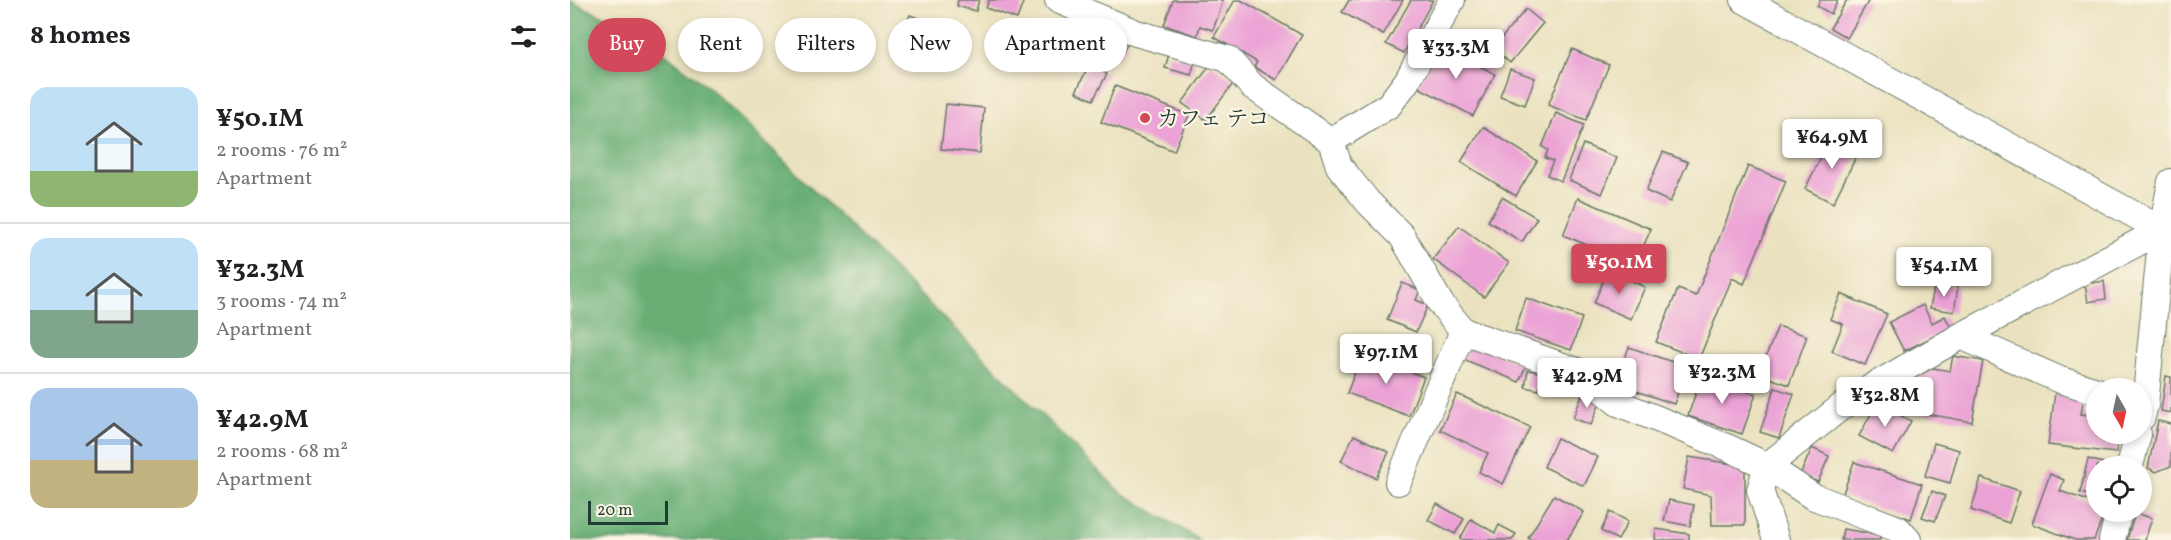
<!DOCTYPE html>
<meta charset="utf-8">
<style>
body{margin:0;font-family:Vollkorn,"Noto Serif JP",serif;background:#f2f2f2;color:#202124;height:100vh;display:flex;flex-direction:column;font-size:22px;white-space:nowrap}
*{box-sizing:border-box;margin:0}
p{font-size:20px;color:#757577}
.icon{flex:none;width:33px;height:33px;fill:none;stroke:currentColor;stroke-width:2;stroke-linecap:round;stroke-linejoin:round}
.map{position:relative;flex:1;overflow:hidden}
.panel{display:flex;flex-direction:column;background:#fff;width:570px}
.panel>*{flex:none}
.top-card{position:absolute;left:18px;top:18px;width:570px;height:54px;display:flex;gap:12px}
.needle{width:39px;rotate:171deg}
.fabs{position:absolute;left:1516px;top:378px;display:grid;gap:12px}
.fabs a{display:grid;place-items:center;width:66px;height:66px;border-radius:50%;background:#fff;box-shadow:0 3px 9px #0003;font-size:30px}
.scale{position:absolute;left:18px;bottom:15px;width:80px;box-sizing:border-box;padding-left:6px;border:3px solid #1f3d34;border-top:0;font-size:16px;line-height:21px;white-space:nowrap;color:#1f3d34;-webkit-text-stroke:4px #fcf5e5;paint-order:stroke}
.price{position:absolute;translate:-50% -51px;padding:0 14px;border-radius:6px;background:#fff;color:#222;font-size:20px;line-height:39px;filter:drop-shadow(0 2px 3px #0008)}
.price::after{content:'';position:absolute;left:50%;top:36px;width:18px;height:14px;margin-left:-9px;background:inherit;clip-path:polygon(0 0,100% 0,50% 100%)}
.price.current{background:#d1495b;color:#fff}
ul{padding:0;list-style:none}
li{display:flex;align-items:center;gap:18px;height:150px;padding:0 30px}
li+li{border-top:2px solid #e0e0e0}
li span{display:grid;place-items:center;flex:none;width:168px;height:120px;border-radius:18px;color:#555}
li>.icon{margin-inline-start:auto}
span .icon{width:72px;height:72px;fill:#fffc;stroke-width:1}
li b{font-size:26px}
h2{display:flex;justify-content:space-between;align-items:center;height:72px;padding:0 30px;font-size:26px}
.pill{padding:0 21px;border-radius:27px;background:#fff;box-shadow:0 3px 9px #0003;font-size:21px;line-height:54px}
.pill.current{background:#d1495b;color:#fff}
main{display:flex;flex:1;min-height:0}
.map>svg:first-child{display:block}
</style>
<main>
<section class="panel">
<h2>8 homes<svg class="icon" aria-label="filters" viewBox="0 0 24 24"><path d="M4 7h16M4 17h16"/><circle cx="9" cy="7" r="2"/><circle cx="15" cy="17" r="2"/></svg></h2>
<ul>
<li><span style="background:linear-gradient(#bfe0f5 70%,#8fb573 0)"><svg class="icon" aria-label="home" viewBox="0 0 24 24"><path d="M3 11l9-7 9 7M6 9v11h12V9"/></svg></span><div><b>¥50.1M</b><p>2 rooms · 76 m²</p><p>Apartment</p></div></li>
<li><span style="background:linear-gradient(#bfe0f5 60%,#7fa58c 0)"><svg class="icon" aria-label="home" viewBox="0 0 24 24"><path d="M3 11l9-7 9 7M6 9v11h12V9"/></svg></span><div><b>¥32.3M</b><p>3 rooms · 74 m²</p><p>Apartment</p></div></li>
<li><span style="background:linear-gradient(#a9c7e8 60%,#c2b280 0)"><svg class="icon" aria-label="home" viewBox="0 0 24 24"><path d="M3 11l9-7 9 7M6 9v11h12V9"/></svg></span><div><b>¥42.9M</b><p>2 rooms · 68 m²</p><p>Apartment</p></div></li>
</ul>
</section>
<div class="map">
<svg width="1601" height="540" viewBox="0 0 1601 540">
<rect width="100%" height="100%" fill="#fcf5e5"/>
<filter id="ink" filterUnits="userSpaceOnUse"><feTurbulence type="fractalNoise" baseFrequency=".0167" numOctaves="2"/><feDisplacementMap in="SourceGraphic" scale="12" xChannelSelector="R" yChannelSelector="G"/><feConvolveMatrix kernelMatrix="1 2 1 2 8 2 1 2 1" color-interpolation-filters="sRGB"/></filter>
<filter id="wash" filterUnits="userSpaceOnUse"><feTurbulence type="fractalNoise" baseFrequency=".008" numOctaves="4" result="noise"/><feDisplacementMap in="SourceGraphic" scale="24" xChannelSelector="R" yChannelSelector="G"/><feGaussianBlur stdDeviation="1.35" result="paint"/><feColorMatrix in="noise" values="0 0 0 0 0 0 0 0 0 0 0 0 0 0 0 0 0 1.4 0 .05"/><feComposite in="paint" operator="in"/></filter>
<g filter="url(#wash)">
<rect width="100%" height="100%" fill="#eae2bf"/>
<polygon fill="#67ae74" stroke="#437654" stroke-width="1.5" points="0,1 67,31 145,93 550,492 630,540 0,540"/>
<g id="blocks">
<g fill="#eba2d5">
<polygon points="388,0 409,0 406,11 387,6"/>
<polygon points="419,0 454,0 447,19 416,8"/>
<polygon points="603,0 651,0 653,1 643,30 630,26 627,36 594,25"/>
<polygon points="665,0 671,0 732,35 706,80 684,67 687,62 644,37"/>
<polygon points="779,0 833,0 813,35 772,12"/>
<polygon points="841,0 863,0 834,53 816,44"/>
<polygon points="1250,0 1268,0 1261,14 1247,6"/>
<polygon points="1277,0 1299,0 1277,38 1260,28"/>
<polygon points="956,9 973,23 940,63 923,48"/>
<polygon points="340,15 359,22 346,54 327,47"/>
<polygon points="530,30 557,45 549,58 523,43"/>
<polygon points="870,45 925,74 903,116 848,87"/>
<polygon points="1002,49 1039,65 1016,120 978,105"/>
<polygon points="599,54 625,61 621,75 595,68"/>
<polygon points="641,64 665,81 636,120 612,103"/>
<polygon points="519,65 537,74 523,100 506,92"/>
<polygon points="940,69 965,78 955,105 930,96"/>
<polygon points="545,86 619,115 604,151 531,122"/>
<polygon points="376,104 414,108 410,153 371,149"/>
<polygon points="986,113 1014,125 991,181 977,175 983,161 975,158 978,150 972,147"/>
<polygon points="913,127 967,161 946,196 891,162"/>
<polygon points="1261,137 1289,151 1263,203 1235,189"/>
<polygon points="1013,144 1047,158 1032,194 999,180"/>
<polygon points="1093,152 1118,162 1100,202 1076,191"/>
<polygon points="1178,166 1216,181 1174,284 1162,278 1129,359 1086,342 1108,289 1126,296"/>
<polygon points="932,197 967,218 952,242 918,221"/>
<polygon points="1008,198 1081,229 1065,265 993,235"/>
<polygon points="889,226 939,263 914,297 863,259"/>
<polygon points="1038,270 1075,287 1061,319 1024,303"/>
<polygon points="1534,281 1536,299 1518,302 1515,284"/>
<polygon points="832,283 850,290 846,300 858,305 846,332 817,320"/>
<polygon points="1365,283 1388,287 1384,312 1360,308"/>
<polygon points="1271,294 1317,314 1295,365 1262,351 1273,324 1260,319"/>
<polygon points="956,298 1012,318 1001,350 945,331"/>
<polygon points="1353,305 1362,323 1375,316 1381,328 1334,351 1319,322"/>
<polygon points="1208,326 1237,336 1219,385 1189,374"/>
<polygon points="900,343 956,366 949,382 893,359"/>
<polygon points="1059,347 1117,367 1104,404 1046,384"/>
<polygon points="792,354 854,377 839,416 777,393"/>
<polygon points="1383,356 1413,361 1402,422 1334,410 1339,380 1363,368 1380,371"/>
<polygon points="958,370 972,373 969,390 955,387"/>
<polygon points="1596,376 1601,377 1601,413 1591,411"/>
<polygon points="1131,377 1186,394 1172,434 1118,416"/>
<polygon points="1205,388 1224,394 1209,438 1190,432"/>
<polygon points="1013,393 1031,400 1021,425 1003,418"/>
<polygon points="1485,393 1514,397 1511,414 1527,416 1527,434 1549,434 1546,453 1478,445"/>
<polygon points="887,394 960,427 933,484 909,472 918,453 870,430"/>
<polygon points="1307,403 1341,421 1323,454 1289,436"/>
<polygon points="1588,421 1601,424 1601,466 1586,472 1578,468"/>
<polygon points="784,435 819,452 806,478 771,461"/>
<polygon points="987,438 1028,457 1014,486 974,467"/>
<polygon points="1364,443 1389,450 1380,483 1355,476"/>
<polygon points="1242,448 1259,456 1248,482 1230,475"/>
<polygon points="1119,457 1175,466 1175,525 1142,525 1141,495 1113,489"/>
<polygon points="1518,459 1545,466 1527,466 1527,497 1510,493"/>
<polygon points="1284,462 1352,484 1341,519 1272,496"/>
<polygon points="1480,474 1494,480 1490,491 1527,504 1527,512 1535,512 1524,540 1505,540 1462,524"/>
<polygon points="1411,478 1450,491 1439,523 1401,510"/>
<polygon points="1362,491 1375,496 1365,521 1352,517"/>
<polygon points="984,495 1014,512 997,540 962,540 958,538"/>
<polygon points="1099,500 1124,505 1120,526 1094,521"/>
<polygon points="867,504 894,519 885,534 858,520"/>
<polygon points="1040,512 1058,521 1048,540 1031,531"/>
<polygon points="1565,513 1582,518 1575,540 1557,540"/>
<polygon points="901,519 925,533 929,525 946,534 942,540 892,540 890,539"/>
<polygon points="1086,529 1119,534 1119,540 1085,540"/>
<polygon points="1273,529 1310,535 1310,540 1271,540"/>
</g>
</g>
</g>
<g filter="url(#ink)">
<use href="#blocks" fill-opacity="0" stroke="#667765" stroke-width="1.5"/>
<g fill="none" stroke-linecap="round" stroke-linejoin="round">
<defs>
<g id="minor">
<polyline points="488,0 566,33 658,59 682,86 761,141 769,166 798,202 832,236 871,304 893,331 1010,372 1048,403 1159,448 1197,466 1242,496 1328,529 1338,540"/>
<polyline points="1174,0 1592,230 1601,231"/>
<polyline points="761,141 819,105 837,81 882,0"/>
<polyline points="1391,336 1490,380 1527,391"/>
<polyline points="1572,417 1575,405 1592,230 1601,182"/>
<polyline points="1560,466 1568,434"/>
<polyline points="828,482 893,331"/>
<polyline points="1206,540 1190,490 1197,466 1281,399 1391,336 1592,230"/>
<polyline points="1542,540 1549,512"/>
</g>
</defs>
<use href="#minor" stroke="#667765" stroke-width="28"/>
<use href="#minor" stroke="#fff" stroke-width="26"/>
</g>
</g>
<circle fill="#d1495b" stroke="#fcf5e5" stroke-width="2" cx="575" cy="118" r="6"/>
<g text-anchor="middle" stroke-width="4.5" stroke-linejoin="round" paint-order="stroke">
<g font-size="22" fill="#1f3d34" stroke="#fcf5e5" text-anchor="start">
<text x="587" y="126">カフェ テコ</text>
</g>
</g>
</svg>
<div class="fabs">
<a><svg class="needle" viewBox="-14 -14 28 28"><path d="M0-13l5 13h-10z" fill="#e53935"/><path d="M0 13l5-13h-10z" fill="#757577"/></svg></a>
<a><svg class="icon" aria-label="locate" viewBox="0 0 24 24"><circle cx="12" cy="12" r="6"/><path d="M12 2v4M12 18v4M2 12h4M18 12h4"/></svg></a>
</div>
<div class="scale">20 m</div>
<b class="price" style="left:886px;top:80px">¥33.3M</b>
<b class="price" style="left:1262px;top:170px">¥64.9M</b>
<b class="price current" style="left:1049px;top:295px">¥50.1M</b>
<b class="price" style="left:1374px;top:298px">¥54.1M</b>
<b class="price" style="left:816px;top:385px">¥97.1M</b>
<b class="price" style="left:1152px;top:405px">¥32.3M</b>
<b class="price" style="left:1017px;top:409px">¥42.9M</b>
<b class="price" style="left:1315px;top:428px">¥32.8M</b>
<div class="top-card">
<a class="pill current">Buy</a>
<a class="pill">Rent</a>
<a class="pill">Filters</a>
<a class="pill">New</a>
<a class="pill">Apartment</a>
</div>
</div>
</main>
